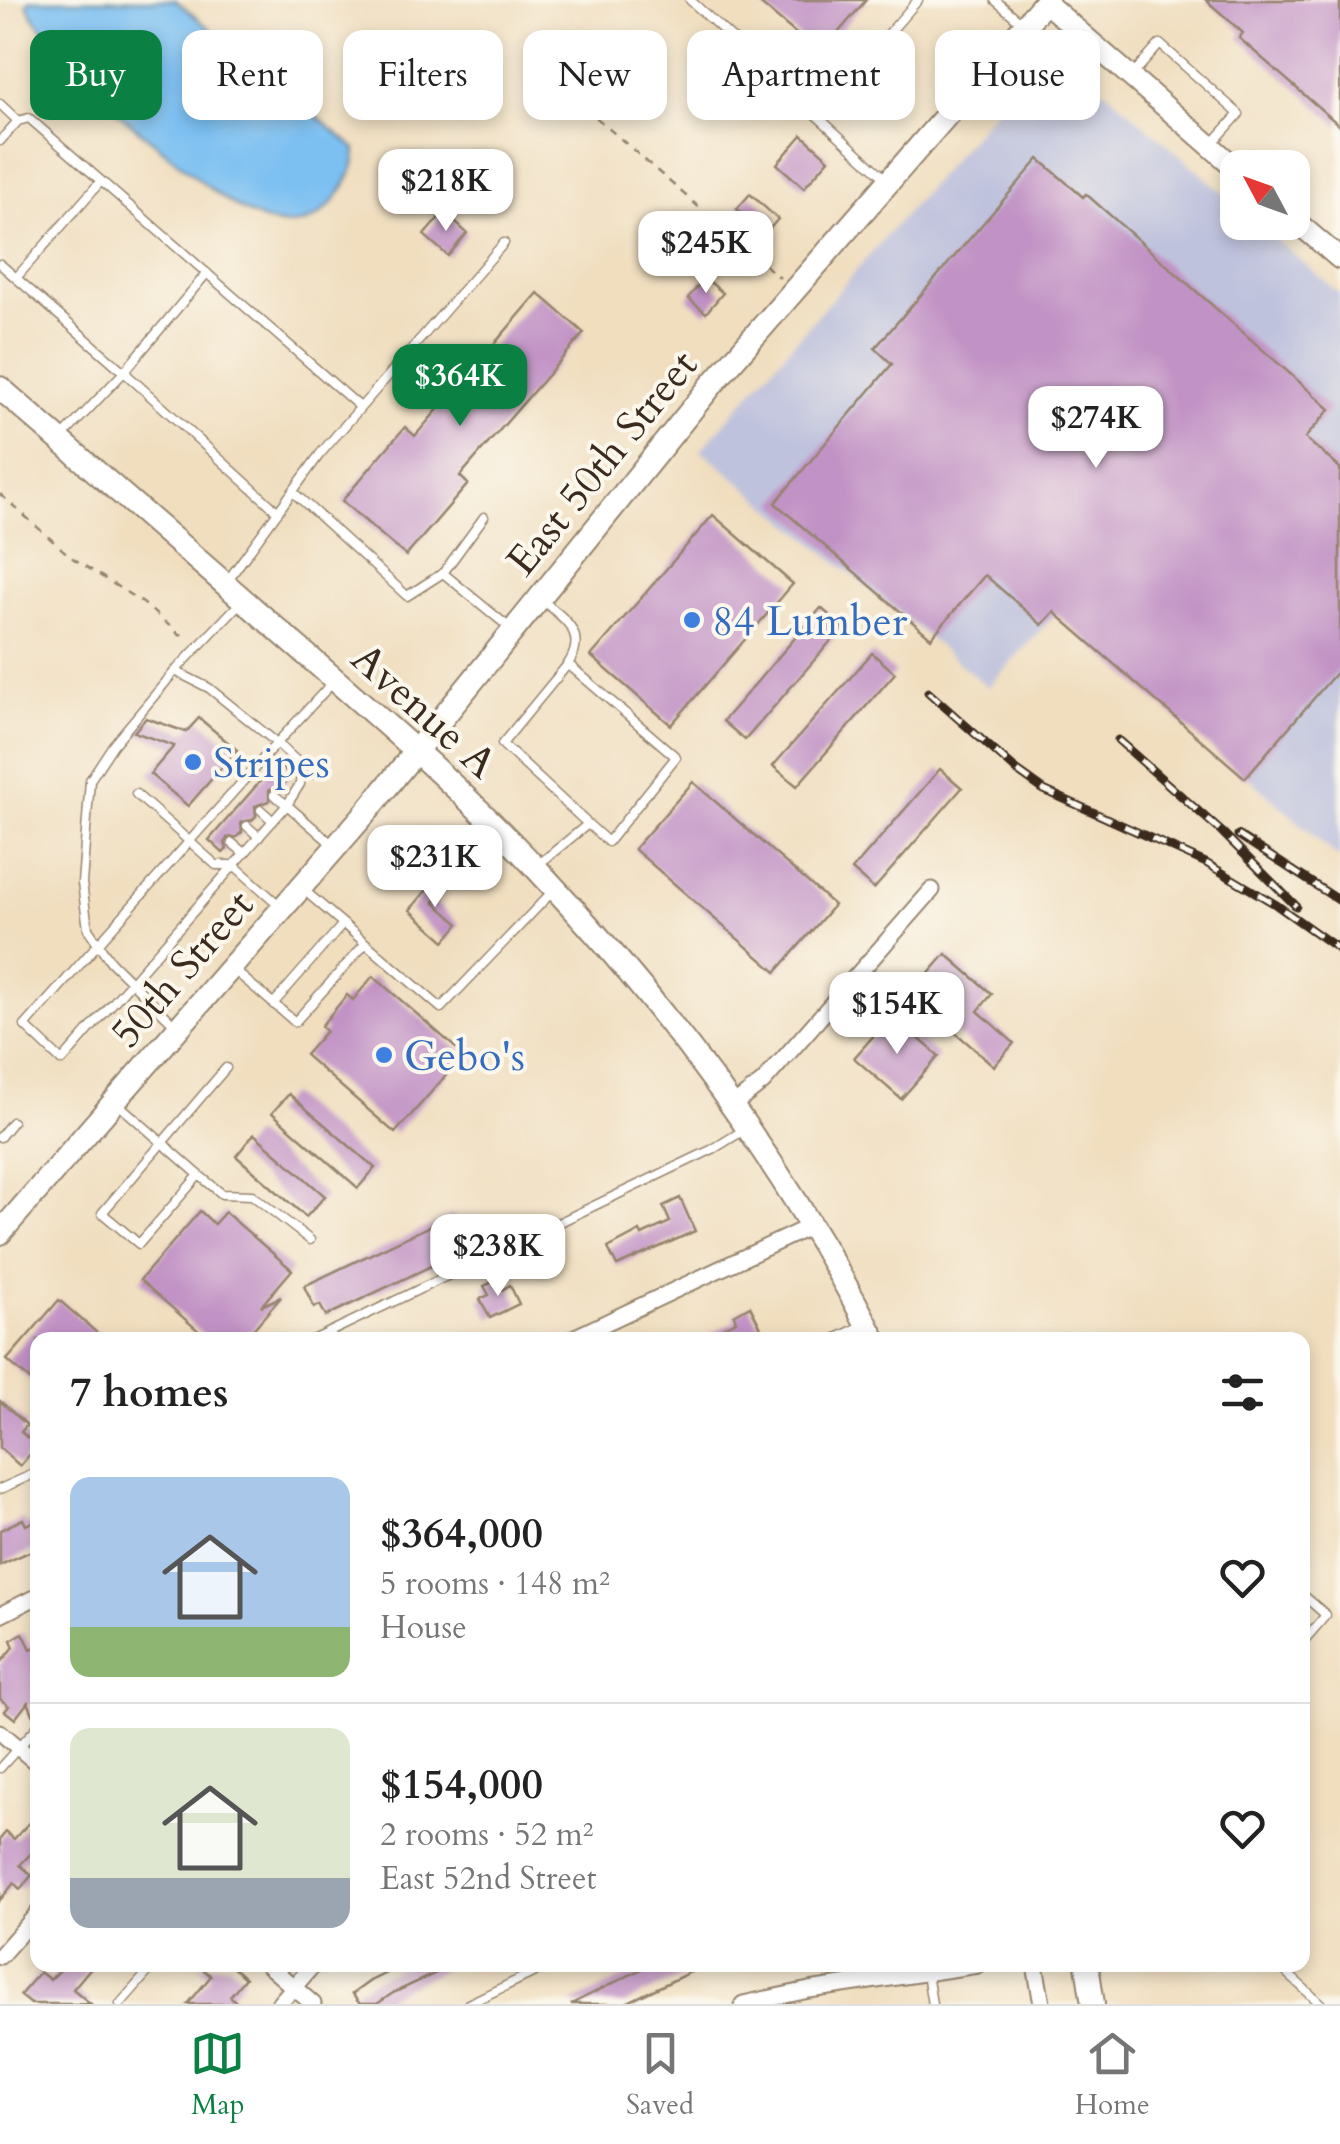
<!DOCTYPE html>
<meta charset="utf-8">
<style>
body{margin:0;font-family:Cardo,serif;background:#f6f6f6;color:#222;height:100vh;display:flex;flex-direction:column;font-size:38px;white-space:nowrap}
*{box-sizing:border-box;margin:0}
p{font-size:32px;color:#767676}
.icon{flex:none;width:55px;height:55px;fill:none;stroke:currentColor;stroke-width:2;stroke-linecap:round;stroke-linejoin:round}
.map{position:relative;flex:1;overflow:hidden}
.sheet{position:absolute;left:30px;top:1332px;width:1280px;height:640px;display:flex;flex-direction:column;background:#fff;border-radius:20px;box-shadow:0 5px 15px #0003}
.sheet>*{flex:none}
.guide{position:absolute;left:30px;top:30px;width:1280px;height:90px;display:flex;gap:20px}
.needle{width:65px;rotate:311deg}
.tools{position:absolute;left:1220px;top:150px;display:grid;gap:20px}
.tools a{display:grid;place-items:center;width:90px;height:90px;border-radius:20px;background:#fff;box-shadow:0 5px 15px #0003;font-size:50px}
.price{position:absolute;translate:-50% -85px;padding:0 22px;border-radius:20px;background:#fff;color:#222;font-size:32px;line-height:65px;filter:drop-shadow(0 2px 5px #0008)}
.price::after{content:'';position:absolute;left:50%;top:60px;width:30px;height:22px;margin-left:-15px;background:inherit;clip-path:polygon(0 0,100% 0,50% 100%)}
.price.current{background:#0b8043;color:#fff}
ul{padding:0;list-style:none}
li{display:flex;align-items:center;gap:30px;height:250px;padding:0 40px}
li+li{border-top:2px solid #e0e0e0}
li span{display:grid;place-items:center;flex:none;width:280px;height:200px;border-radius:20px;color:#555}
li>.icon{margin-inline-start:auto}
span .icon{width:120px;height:120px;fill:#fffc;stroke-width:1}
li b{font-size:42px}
h2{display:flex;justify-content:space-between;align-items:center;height:120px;padding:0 40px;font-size:42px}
.pill{padding:0 35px;border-radius:20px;background:#fff;box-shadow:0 5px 15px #0003;font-size:35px;line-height:90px}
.pill.current{background:#0b8043;color:#fff}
.menu{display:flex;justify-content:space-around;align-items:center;height:140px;border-top:2px solid #e0e0e0;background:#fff;font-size:28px;color:#767676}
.menu a{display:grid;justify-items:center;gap:5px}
.menu .current{color:#0b8043}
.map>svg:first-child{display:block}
</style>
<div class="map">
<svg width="1340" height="2004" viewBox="0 0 1340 2004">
<rect width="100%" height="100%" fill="#fbf7ec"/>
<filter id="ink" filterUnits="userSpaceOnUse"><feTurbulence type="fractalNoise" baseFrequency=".01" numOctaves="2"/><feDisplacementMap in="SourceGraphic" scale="20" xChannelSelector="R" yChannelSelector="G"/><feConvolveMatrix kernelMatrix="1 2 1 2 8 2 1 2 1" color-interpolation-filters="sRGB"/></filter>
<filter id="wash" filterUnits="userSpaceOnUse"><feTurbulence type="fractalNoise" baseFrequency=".0048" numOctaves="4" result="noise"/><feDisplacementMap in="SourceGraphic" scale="40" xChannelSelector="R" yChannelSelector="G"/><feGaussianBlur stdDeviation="2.25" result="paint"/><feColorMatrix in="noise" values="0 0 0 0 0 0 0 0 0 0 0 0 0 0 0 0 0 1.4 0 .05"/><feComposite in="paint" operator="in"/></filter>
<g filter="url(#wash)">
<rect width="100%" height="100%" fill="#f0debf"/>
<polygon fill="#bfc2dd" points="1052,44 1237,205 1238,222 1257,223 1340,294 1340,859 1060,609 988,687 701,450"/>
<path fill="#7bc0f2" stroke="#5b7588" stroke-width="2.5" d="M30,0H175L356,149C357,170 341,195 326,209C280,255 209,188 173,158C154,141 132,126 114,109C84,80 57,48 32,15L27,4Z"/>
<g id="blocks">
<g fill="#c192c5">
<polygon points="756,0 866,0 820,54"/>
<polygon points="1206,0 1340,0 1340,126 1239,38 1243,33"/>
<polygon points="802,135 829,159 804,188 777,164"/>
<polygon points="1039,159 1083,197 1086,194 1330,409 1305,438 1340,468 1340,668 1245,778 1054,612 1042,625 985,575 931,638 775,503 892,364 875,348"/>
<polygon points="750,194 778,219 765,234 737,209"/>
<polygon points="444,212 467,233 448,256 424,235"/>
<polygon points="705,278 723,293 706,313 688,298"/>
<polygon points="538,293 584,333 460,476 468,484 406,556 342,501 405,427 415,436"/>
<polygon points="713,515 793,584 671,725 591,656"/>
<polygon points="821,608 843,627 745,740 723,721"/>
<polygon points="872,653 895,673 797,786 773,766"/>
<polygon points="146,718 186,732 199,718 237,750 188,806 150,774 174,746 134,732"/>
<polygon points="276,763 291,775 279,789 269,790 269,801 255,806 256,816 252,820 241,822 242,832 237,837 227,838 225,843 227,849 223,853 209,840"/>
<polygon points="940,769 962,788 874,889 852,870"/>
<polygon points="693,782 834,905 776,972 634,849"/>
<polygon points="440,875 450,884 434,902 459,924 445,941 410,910"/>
<polygon points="946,954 992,994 978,1011 1014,1043 994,1066 911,994"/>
<polygon points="373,976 464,1055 395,1133 305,1055 326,1031 321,1026 347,995 353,1000"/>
<polygon points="892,1015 939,1056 901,1099 854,1058"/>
<polygon points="289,1094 375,1168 358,1188 272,1113"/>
<polygon points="254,1134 325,1196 306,1217 236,1156"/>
<polygon points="680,1198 695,1231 617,1266 608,1248 640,1231 642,1235 670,1222 663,1206"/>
<polygon points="200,1211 214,1224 225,1212 292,1270 261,1306 281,1297 244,1340 209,1340 140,1280"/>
<polygon points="453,1215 469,1248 326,1316 320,1305 314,1307 304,1286"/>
<polygon points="497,1280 502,1290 510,1285 519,1304 490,1318 480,1299 489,1295 484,1286"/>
<polygon points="59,1300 105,1340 38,1340 38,1387 7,1360"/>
<polygon points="750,1306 763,1332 748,1340 698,1340 736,1321 734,1315"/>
<polygon points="0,1401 27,1425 21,1432 37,1446 20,1466 0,1448"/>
<polygon points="23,1519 26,1525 38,1519 38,1548 0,1565 0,1530"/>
<polygon points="23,1633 31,1649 38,1646 35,1719 28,1702 15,1719 5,1711 9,1706 0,1699 0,1664 14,1647 11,1640"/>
<polygon points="38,1813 38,1846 20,1865 32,1875 20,1889 14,1883 0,1900 0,1839 6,1832 14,1839"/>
<polygon points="65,1965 93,1965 73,1989 91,2004 31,2004 20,1995 40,1972 50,1980"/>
<polygon points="198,1965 230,1965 245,1978 230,1996 238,2004 188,2004 211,1976"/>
<polygon points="403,1965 453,1965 393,1993 377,2004 360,2004 352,1994 370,1981"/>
<polygon points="650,1965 705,1965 624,2004 571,2004"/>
</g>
</g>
</g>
<g filter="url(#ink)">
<use href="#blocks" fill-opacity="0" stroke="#96846e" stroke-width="2.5"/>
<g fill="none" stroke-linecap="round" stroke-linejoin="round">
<defs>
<g id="service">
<polyline points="690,0 885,178"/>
<polyline points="995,0 1022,23"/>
<polyline points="1134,73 1160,44 1239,114 1211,145"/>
<polyline points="0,104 18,121 0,141"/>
<polyline points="817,116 918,0"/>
<polyline points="18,121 29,118 360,407"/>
<polyline points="0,264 124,372 207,273"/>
<polyline points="16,278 101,181"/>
<polyline points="63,436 124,372 278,512"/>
<polyline points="293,492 407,596 443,573 511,629"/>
<polyline points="443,573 484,517"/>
<polyline points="228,580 320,454 504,243"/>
<path d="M543,601C565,619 588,634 568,664"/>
<polyline points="175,671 209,688 277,743 25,1026 62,1061 234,865"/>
<polyline points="136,794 216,865 234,865"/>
<polyline points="274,795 287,805 300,784 302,766 277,743 332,683"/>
<polyline points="261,810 273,821"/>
<polyline points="247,826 259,837"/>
<polyline points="232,843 244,853"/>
<polyline points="539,864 588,824 608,842 676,757 568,664 502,744 588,824"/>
<polyline points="305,891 441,1008 552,892"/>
<polyline points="279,905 234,865 287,805 333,845"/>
<polyline points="234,970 295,1022 365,944"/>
<polyline points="273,1004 343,924"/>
<polyline points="178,1028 111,962 88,929 82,883 90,780 113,745 175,671 240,603"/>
<path d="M117,1103C144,1127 172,1151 199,1175L139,1244L102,1213L226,1068"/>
<polyline points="0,1137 12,1122"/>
<polyline points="199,1175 222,1194 252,1195 310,1240"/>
<polyline points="313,1340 713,1149 744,1130"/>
<polyline points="832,1340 864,1325"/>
<polyline points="0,1489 38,1472"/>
<polyline points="1302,1594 1326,1615 1302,1643"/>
<polyline points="0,1768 38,1726"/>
<polyline points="1278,1965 1321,2004"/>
<polyline points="927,1974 932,2004"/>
<polyline points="120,2004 154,1965"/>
<polyline points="468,2004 549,1965"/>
</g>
<g id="minor">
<polyline points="732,1106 763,1082 932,890"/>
<polyline points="569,1340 811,1226"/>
<polyline points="0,1615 38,1596"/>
<polyline points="0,1732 38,1764"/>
<polyline points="0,1956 38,1913"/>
<polyline points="268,1965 313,2004"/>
<polyline points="1035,1965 1042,2004"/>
<polyline points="279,2004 313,1965"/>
<polyline points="743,2004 809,1990 978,1965"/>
</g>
<g id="tertiary">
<polyline points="1045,2 1238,170"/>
<polyline points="1292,218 1340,259"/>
</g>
<g id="secondary">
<path d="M0,388C95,471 190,554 286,637C371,711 458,785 536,868C669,1009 786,1167 875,1340"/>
<polyline points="0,1233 369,809 710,387 1047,0"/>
<polyline points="1087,1965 1093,2004"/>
</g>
</defs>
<use href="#service" stroke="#96846e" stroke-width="11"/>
<use href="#minor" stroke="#96846e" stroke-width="19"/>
<use href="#tertiary" stroke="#96846e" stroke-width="24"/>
<use href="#secondary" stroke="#96846e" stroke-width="26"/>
<g stroke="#96846e" stroke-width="2.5" stroke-dasharray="8 8" stroke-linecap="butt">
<polyline points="536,65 780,278"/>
<polyline points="0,494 71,557 143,603 180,635 187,632"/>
</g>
<use href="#service" stroke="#fff" stroke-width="8"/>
<use href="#minor" stroke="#fff" stroke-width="15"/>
<use href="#tertiary" stroke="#fff" stroke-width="20"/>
<use href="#secondary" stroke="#fff" stroke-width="22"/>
<defs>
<g id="rail">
<polyline points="928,692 1016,770 1044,790 1206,863 1275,904 1340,950"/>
<polyline points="1118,740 1222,832 1296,906"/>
<polyline points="1238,835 1340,901"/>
</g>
</defs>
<use href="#rail" stroke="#3b2a1e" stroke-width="9"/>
<use href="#rail" stroke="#fbf7ec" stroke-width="5" stroke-dasharray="15" stroke-linecap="butt"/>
</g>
</g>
<g fill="#3f7fe0" stroke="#fbf7ec" stroke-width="4">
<circle cx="692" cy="620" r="10"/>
<circle cx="193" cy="762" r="10"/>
<circle cx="384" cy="1055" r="10"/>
</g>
<g text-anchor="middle" stroke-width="8" stroke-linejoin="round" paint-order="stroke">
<g font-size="42" fill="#3b2a1e" stroke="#fbf7ec">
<text transform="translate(601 462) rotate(-51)" y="15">East 50th Street</text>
<text transform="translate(425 710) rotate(42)" y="15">Avenue A</text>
<text transform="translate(181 968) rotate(-49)" y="15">50th Street</text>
</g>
<g font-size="42" fill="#366cbe" stroke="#fbf7ec" text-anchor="start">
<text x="712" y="635">84 Lumber</text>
<text x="213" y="777">Stripes</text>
<text x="404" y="1070">Gebo's</text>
</g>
</g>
</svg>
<div class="tools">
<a><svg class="needle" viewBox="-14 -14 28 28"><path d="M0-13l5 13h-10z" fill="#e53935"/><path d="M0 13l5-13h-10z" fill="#767676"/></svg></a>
</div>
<b class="price" style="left:446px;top:234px">$218K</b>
<b class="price" style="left:706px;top:296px">$245K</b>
<b class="price current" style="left:460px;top:429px">$364K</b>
<b class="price" style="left:1096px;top:471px">$274K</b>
<b class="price" style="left:435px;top:910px">$231K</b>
<b class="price" style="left:897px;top:1057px">$154K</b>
<b class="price" style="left:498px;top:1299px">$238K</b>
<div class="guide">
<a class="pill current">Buy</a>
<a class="pill">Rent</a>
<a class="pill">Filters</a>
<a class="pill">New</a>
<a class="pill">Apartment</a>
<a class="pill">House</a>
</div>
<section class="sheet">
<h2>7 homes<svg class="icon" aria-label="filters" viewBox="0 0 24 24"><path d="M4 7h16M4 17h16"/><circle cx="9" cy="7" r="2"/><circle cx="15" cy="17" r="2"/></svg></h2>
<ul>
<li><span style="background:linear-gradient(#a9c7e8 75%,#8fb573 0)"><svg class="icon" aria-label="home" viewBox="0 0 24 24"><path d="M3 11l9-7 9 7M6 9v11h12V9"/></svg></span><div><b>$364,000</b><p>5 rooms · 148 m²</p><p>House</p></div><svg class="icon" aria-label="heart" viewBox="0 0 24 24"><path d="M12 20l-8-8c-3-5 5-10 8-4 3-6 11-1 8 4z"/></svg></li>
<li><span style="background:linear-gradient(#dfe7d0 75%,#9aa5b1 0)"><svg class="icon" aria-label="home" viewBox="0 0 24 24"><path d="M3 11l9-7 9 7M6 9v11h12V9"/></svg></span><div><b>$154,000</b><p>2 rooms · 52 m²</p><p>East 52nd Street</p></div><svg class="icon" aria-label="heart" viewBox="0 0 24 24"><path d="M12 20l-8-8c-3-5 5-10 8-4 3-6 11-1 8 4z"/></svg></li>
</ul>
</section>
</div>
<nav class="menu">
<a class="current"><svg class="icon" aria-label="map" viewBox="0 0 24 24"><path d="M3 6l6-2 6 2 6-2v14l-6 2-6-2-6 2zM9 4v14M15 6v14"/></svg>Map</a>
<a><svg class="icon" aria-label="saved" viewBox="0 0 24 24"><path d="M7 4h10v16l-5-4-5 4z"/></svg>Saved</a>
<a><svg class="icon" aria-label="home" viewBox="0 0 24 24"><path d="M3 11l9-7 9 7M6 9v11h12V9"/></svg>Home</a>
</nav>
